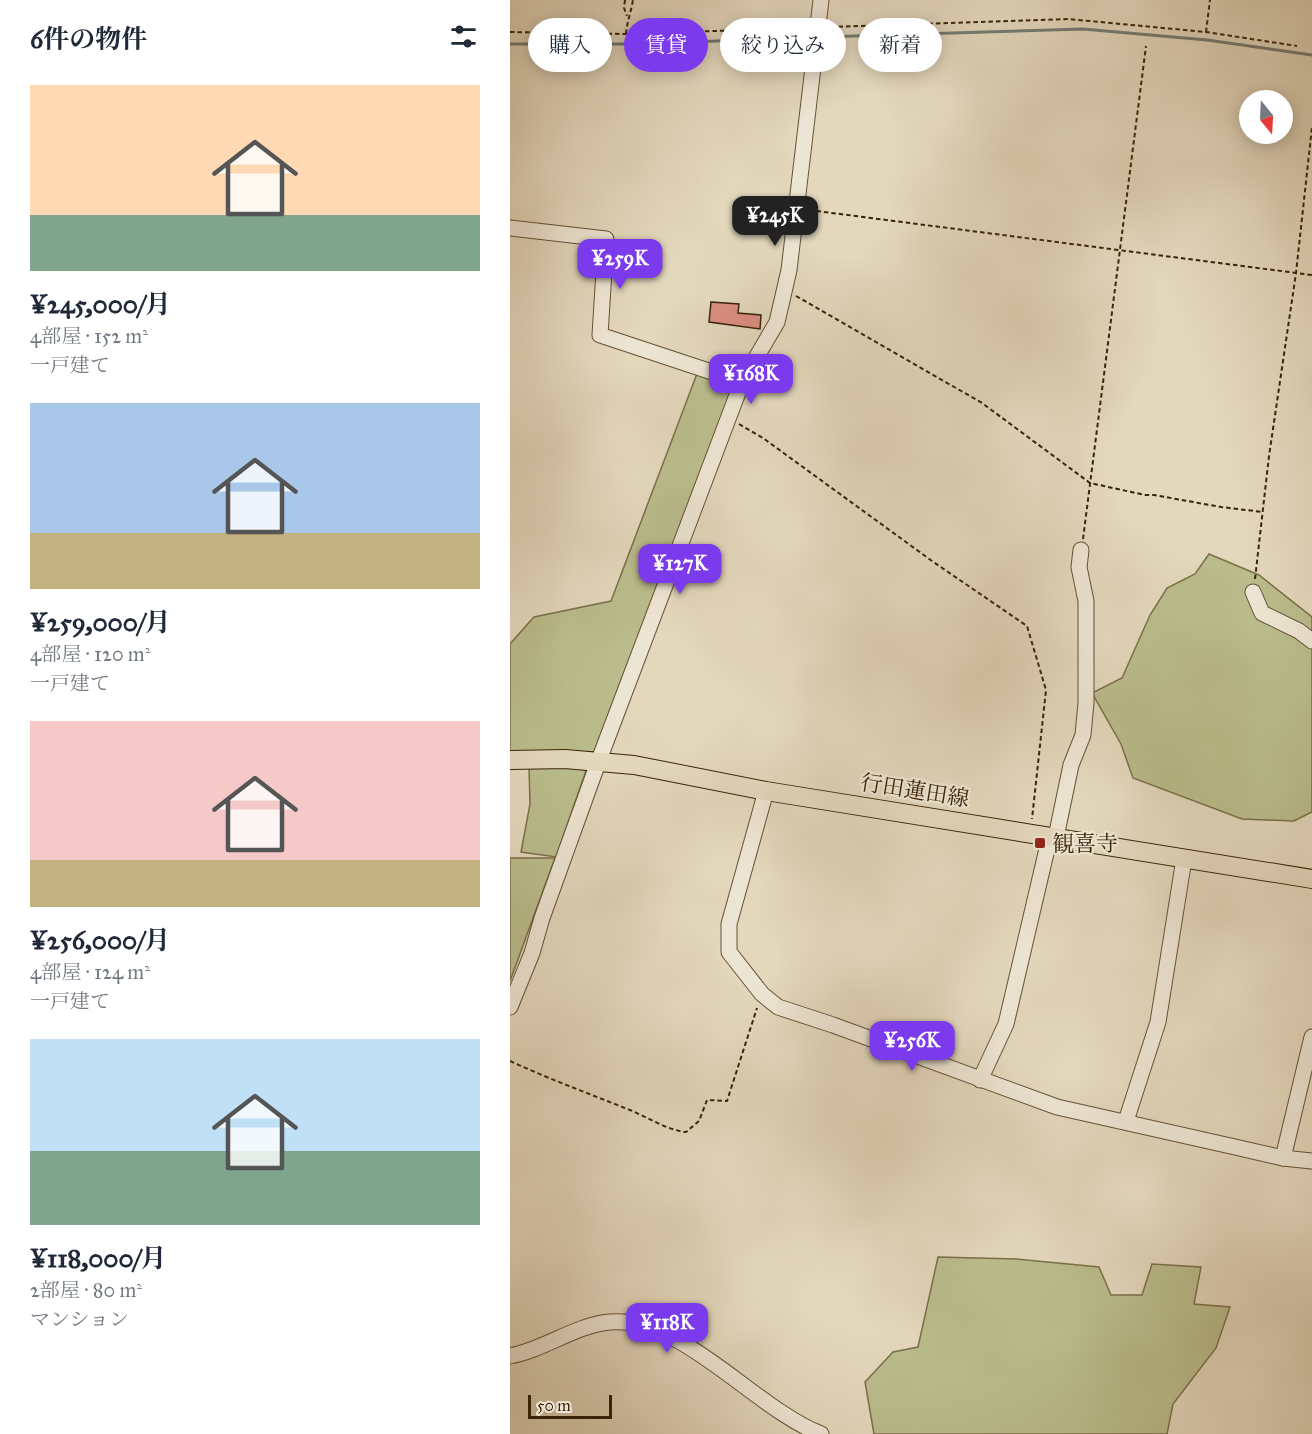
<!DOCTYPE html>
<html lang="ja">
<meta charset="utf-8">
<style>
body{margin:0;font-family:"IM FELL Great Primer","Noto Serif JP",serif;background:#f2f2f3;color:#1f2937;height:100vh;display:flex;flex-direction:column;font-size:22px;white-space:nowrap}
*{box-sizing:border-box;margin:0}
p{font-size:20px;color:#747a83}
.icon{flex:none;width:33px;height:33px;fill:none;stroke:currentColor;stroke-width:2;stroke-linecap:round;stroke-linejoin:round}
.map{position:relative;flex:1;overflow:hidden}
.panel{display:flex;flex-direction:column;background:#fff;width:510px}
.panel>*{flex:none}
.hud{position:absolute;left:18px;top:18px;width:570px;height:54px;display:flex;gap:12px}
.needle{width:39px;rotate:162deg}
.fabs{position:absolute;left:729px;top:90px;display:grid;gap:12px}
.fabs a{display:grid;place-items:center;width:54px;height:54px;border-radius:50%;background:#fff;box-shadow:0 3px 15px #0003;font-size:30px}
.scale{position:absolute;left:18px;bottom:15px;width:84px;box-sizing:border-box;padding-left:6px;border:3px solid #392407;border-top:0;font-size:16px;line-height:21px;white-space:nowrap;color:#392407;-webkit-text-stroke:4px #ede5d3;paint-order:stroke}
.price{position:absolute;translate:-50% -51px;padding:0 14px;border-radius:12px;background:#7c3aed;color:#fff;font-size:20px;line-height:39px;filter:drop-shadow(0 2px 3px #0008)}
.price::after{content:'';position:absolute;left:50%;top:36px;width:18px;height:14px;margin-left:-9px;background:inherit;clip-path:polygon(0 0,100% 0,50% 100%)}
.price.selected{background:#222;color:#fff}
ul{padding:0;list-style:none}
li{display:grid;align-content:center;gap:12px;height:318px;padding:0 30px}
li span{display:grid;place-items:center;height:186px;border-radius:0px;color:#555}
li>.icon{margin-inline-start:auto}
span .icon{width:108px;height:108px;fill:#fffc;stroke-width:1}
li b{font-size:26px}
h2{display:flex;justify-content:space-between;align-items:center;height:72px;padding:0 30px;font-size:26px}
.pill{padding:0 21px;border-radius:27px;background:#fff;box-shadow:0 3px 15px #0003;font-size:21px;line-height:54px}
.pill.selected{background:#7c3aed;color:#fff}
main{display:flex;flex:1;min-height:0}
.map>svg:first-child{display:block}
</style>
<main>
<section class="panel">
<h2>6件の物件<svg class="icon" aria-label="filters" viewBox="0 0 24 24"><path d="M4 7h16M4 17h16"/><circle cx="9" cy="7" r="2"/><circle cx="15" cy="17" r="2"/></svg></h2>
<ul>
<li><span style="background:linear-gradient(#ffd9b3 70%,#7fa58c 0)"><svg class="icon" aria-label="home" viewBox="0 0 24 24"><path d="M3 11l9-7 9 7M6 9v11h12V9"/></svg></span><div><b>¥245,000/月</b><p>4部屋 · 152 m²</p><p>一戸建て</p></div></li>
<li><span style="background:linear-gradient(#a9c7e8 70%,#c2b280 0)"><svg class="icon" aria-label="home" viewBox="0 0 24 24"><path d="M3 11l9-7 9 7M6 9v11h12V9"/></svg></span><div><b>¥259,000/月</b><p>4部屋 · 120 m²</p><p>一戸建て</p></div></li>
<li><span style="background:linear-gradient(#f6c9c9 75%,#c2b280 0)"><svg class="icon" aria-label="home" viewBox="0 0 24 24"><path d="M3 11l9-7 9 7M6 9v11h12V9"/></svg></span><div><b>¥256,000/月</b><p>4部屋 · 124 m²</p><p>一戸建て</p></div></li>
<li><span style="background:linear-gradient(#bfe0f5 60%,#7fa58c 0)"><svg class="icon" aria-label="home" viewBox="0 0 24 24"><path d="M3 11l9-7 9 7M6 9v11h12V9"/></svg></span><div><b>¥118,000/月</b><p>2部屋 · 80 m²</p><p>マンション</p></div></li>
</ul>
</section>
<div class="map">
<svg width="802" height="1434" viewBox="0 0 802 1434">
<rect width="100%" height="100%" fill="#e3d7bc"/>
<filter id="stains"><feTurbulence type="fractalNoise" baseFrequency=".00333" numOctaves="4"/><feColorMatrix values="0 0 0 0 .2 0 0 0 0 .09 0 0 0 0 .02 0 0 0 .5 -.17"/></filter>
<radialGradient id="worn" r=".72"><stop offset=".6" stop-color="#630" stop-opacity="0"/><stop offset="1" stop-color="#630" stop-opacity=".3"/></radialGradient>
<g fill="#babc8c" stroke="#7a704a" stroke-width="1.5">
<polygon points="188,371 226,386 86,752 0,751 0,644 24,617 101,601"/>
<polygon points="699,554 749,575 802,617 802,812 784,821 732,819 623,778 611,744 582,693 612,678 640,615 657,588 685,574"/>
<polygon points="19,767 77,768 46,857 11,852 20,804"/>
<polygon points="0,858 45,858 0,981"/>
<polygon points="428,1257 506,1259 589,1267 601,1295 632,1295 642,1264 691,1267 684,1304 720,1307 706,1348 663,1404 657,1434 364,1434 355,1382 383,1352 408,1347"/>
</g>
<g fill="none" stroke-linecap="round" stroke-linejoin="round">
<g stroke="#737c74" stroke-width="3">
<polyline points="311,37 573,29 697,40 802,55"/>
<polyline points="0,44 135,44 301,37"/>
</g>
</g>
<polygon fill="#da8e81" stroke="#392407" stroke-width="1.5" points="201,302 229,304 228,313 251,315 250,329 199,322"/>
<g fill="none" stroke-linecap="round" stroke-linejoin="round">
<defs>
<g id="minor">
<polyline points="0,228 96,239 90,335 232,382"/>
<polyline points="743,592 752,613 789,631 802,641"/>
<polyline points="256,791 219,924 219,952 252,994 268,1007 323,1025 547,1107 725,1147 773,1158 802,1161"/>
<polyline points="546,837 561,765 573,735 576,703 576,601 569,567 571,550"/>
<polyline points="0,1007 22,953 32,918 89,760 232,382 267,322 279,270 311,0"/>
<polyline points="470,1080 496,1024 540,836"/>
<polyline points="616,1121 648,1022 674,859"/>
<polyline points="773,1158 802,1037"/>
<path d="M0,1356C34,1350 65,1325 100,1322C172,1316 244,1408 311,1434"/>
</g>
<polyline id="major" points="0,760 55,759 124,765 256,791 802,879"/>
</defs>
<use href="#minor" stroke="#645134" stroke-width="17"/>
<use href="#major" stroke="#392407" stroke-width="20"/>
<g stroke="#392407" stroke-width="2" stroke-dasharray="4.5 3" stroke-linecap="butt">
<polyline points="115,0 114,8 117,16"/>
<polyline points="321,27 558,19 696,32 787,46"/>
<polyline points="0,32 116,34 294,28"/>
<polyline points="696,32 700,0"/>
<path d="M116,34C117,22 121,12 123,0"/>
<polyline points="299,210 802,275"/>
<polyline points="286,296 472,403 580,483 635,495 644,495 711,507 753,512"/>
<polyline points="229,424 253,438 422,561 517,626 536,690 522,819"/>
<polyline points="573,539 636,46"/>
<polyline points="745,579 759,456 786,273 802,127"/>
<path d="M0,1061C39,1079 80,1094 120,1110C139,1118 157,1130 176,1132L189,1121L197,1100L217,1101L247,1008"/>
</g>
<use href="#minor" stroke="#ede5d3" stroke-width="15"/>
<use href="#major" stroke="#e3d7bc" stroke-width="18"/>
</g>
<rect fill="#8f2418" stroke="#ede5d3" stroke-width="2" x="524" y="837" width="12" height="12" rx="3"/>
<g text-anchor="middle" stroke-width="4.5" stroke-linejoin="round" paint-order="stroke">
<g font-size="22" fill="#392407" stroke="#ede5d3">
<text transform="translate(405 790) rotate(9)" y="8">行田蓮田線</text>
</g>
<g font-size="22" fill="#392407" stroke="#ede5d3" text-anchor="start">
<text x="542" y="851">観喜寺</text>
</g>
</g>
<rect width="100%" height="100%" filter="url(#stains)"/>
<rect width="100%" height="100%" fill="url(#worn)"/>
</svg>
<div class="fabs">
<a><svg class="needle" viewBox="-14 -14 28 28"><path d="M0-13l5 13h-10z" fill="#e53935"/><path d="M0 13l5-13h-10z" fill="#747a83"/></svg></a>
</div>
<div class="scale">50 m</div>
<b class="price selected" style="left:265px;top:247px">¥245K</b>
<b class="price" style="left:110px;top:290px">¥259K</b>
<b class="price" style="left:241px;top:405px">¥168K</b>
<b class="price" style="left:170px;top:595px">¥127K</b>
<b class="price" style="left:402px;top:1072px">¥256K</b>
<b class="price" style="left:157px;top:1354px">¥118K</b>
<div class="hud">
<a class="pill">購入</a>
<a class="pill selected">賃貸</a>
<a class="pill">絞り込み</a>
<a class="pill">新着</a>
</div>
</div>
</main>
